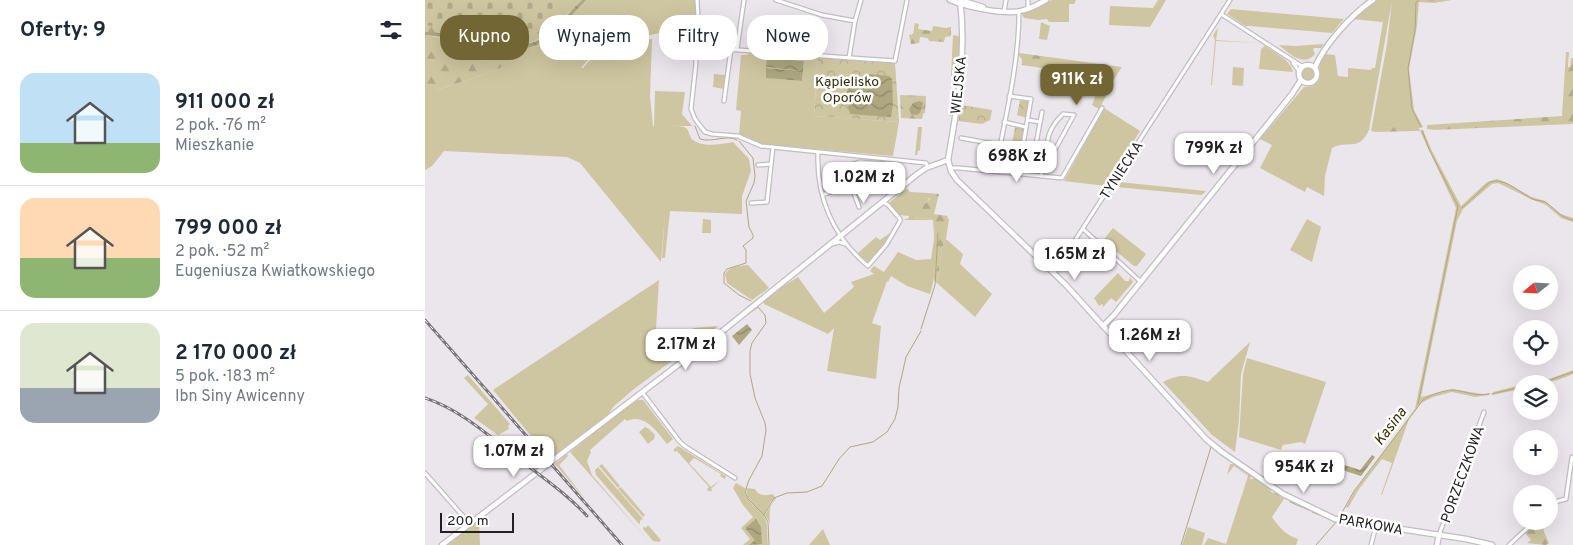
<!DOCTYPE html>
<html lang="pl">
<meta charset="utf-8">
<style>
body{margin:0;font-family:Overpass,sans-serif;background:#f2f2f3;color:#1f2937;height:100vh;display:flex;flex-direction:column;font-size:19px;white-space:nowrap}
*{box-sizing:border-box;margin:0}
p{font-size:16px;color:#747a83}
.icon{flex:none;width:28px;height:28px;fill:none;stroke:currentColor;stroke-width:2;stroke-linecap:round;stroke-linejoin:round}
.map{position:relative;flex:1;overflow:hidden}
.sheet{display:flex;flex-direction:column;background:#fff;width:425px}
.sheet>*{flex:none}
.guide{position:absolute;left:15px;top:15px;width:475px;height:45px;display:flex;gap:10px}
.needle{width:32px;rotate:252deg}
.tools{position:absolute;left:1088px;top:265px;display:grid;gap:10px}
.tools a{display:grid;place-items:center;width:45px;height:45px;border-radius:50%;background:#fff;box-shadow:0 5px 20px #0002;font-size:25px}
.scale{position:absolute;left:15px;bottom:12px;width:74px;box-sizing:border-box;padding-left:5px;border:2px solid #222023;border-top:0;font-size:14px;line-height:18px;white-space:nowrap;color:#222023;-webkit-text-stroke:4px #fff;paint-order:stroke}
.price{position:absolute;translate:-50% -42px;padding:0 11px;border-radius:10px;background:#fff;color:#222;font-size:16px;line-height:32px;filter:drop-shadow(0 1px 2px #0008)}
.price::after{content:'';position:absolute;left:50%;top:30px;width:15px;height:11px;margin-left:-8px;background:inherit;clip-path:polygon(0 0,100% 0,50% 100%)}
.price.current{background:#726734;color:#fff}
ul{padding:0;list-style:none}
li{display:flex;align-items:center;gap:15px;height:125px;padding:0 20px}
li+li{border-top:1px solid #e0e1e3}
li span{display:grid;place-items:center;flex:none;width:140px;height:100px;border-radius:15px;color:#555}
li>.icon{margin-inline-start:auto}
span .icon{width:60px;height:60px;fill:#fffc;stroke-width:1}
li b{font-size:21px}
h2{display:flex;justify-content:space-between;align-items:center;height:60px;padding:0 20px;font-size:21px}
.pill{padding:0 18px;border-radius:20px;background:#fff;box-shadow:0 5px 20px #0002;font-size:18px;line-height:45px}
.pill.current{background:#726734;color:#fff}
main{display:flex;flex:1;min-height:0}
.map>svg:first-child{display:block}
</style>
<main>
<section class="sheet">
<h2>Oferty: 9<svg class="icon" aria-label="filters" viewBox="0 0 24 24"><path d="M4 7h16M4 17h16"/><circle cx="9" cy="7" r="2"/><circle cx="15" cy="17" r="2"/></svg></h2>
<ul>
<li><span style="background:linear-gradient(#bfe0f5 70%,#8fb573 0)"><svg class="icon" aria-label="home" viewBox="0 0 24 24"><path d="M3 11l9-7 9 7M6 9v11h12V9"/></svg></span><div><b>911 000 zł</b><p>2 pok. · 76 m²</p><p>Mieszkanie</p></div></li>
<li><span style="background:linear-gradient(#ffd9b3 60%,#8fb573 0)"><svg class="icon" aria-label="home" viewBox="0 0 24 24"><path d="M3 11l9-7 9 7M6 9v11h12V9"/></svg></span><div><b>799 000 zł</b><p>2 pok. · 52 m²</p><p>Eugeniusza Kwiatkowskiego</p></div></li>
<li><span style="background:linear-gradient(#dfe7d0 65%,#9aa5b1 0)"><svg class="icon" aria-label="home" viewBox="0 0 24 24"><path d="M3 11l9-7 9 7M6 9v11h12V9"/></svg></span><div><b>2 170 000 zł</b><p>5 pok. · 183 m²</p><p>Ibn Siny Awicenny</p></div></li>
</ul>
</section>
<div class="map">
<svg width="1148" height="545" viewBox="0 0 1148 545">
<defs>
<pattern id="forest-firs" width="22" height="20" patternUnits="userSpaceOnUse" patternTransform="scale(1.25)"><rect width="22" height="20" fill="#cec6a0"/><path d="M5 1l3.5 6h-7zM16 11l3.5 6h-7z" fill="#b1aa8a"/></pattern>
<pattern id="cemetery-stones" width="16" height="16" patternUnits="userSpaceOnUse" patternTransform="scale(1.25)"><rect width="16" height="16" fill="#cec6a0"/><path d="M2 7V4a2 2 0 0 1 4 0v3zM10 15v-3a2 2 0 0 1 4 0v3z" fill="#b1aa8a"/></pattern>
<pattern id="park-crowns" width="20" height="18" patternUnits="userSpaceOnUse" patternTransform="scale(1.25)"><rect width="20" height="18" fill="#cec6a0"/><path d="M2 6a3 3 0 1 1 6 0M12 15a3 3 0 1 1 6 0" fill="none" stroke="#b1aa8a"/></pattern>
<pattern id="water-waves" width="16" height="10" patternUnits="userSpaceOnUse" patternTransform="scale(1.25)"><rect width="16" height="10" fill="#aea780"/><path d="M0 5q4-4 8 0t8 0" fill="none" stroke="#8d8868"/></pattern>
</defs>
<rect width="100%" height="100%" fill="#ebe6ec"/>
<g fill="#cec6a0" fill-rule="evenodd">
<polygon points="132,0 157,0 125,31 119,25 132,13"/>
<path d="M161,0H271L272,13L268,44L264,46L234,33L205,40L164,39L161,45L167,46L173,42L188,43L162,61L156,68H158L163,62L191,44L227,39L225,96L228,126H229L230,91L260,92L257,114L267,126H238C245,126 253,125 259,127C265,129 263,136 268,140C278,148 297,144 308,142L324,159L326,171L317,196V214L245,211L240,258H237L240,213L236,262L155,163L142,157L19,151L7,166L0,170V90H12L46,79L75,68L91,55L43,47V42C56,44 69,47 82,49C117,53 138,22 161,0Z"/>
<polygon points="627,0 651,0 649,4 644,4 644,22 624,22 622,19 613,20 599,18 597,14"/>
<polygon points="733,0 741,0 725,27 684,25 685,6 728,8"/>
<path d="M952,0H1027L1009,3L994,2L992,26L984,69L989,110L998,127L994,128L995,131L998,130L1007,151L1036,206L1062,182L1072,179L1080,182L1107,197L1120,201L1136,214L1148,218V222L1136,218L1121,205L1106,199L1073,183L1067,184L1038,209L1032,221L996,397L1027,389L1057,394L1065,393L1064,395L1050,397L1027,392L1008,397L996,403L984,419L957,495H956L967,463L957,459L934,489L923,508L921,507L929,492L990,409L1031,208L995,131H992L989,127L958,128L951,132L946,131L962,44L967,1L944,130C933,153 923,139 907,148L900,176L899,196L882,187L880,192L835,168L847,145L835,139L879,87C887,87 891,85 895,78L894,65L900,54L910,55L913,76L923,77V68L946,70L947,68H950L958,22L927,19Z"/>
<polygon points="806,9 919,19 907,33 825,26 820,26 802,14"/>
<polygon points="616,22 625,26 622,40 614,39"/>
<polygon points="793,28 791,40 834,43 791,41 787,85 786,85 790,40 788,35"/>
<polygon points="528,35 534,36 535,37 534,74 532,76 526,76"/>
<path d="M899,44L896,48H889L888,50L890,54C878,68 864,53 854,45L870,46Z"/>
<path d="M840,46C850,53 866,60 868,72L834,69L836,49Z"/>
<path d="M327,52L393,57L389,116L474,122L468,156L335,144L314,135L316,111L311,110L316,55H321ZM343,58L379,61L378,70L342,67ZM342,68L378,71L377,81L341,78Z"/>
<polygon points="808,67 819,68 818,86 807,85"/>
<circle cx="883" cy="74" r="7"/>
<polygon points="289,74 300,75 299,89 288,87"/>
<polygon points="674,86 686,87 674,109 667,105"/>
<polygon points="525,93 532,95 528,115 524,116"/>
<polygon points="679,108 715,131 681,186 639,181"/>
<polygon points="493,127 497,127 495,150 493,151 492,155 490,155"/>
<polygon points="694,182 781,191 777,195 691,187"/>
<path d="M482,188L485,192L503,193L505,196L501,205L488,217L509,220C510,244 513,270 505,294L482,286L466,276L463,282L462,281L447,323L456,326L451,379L402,371L409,328L403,334L339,304V301L354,289L373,277L399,313L429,287L426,282L449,274L445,271L449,266L459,272L473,252L491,260L506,259L509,239L508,220H478L484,218V216L474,215L465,204V202Z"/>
<polygon points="278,219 286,220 286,233 277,233"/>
<polygon points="882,219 896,227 887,262 865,250"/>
<polygon points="688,228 721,254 712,266 709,266 681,243 680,238"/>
<polygon points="465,233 460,243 443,262 434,255 433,253 451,237 455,240"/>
<polygon points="521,239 538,254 535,264 567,294 550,317 512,283 517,248"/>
<path d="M323,265L344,288L327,300L302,283L300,274C306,266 313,266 323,265Z"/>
<polygon points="693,273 700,281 704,281 705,277 708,282 691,302 686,298 677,308 678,305 677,304 674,306 669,298"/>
<polygon points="234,280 231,329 265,330 275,340 209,389 189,406 181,417 125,459 68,390"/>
<polygon points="293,326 277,339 268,328"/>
<path d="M825,342L816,374L814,420L810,452L787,435L738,382C757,372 765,376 783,382Z"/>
<polygon points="822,358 901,382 880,444 876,442 858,445 856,450 814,437 818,374"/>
<path d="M1148,370V374C1132,381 1121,384 1104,384L1127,378Z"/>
<polygon points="43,375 85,424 83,426 84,429 73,435 49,418 63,404 39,378"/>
<polygon points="1096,385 1096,389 1067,395 1068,392"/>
<path d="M213,400H218L248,439L242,444C232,432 220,413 202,421L200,419L165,450L166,452L162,461L167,475L227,545L145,452L201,407Z"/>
<polygon points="220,427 224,429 230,435 229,439 223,444 214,432"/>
<polygon points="253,446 301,476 300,479 295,476 296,474 269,458 264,463 286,487 295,480 286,489 287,491 283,491 282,489 284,487 252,451 249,452 249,449"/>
<polygon points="142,454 143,456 134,465 161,500 130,464"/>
<polygon points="177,464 195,486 193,488 174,466"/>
<path d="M805,464H808L823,475L824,473L826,476L825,479H832L848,493L859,499L847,517C854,527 860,535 873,539L871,545H779L783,538L801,544L823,476L809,466L802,475Z"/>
<polygon points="173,467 219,520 217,519 215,521 215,524 213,523 171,475 170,470"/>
<path d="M311,483L320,488C318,504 337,507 341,521C343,527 342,538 343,545H318L325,539L316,528L328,517L318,505L308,488Z"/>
<polygon points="196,487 220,515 218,517 193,489"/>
<path d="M321,488L330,489C333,496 341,496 348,494L351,499C344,505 344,513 345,523L340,515L350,498L346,501L339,515L322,497Z"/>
<polygon points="54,520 55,545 22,545"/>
<polygon points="222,524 236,540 234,542 228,541 218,529 219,526 220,528 223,526"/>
<polygon points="763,527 780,533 777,545 757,545"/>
<polygon points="398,529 405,545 384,545"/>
</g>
<g fill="url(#forest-firs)">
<polygon points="490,23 494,24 493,29 507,31 508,26 521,28 526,27 526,36 520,37 519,42 504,41 503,38 495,37 494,43 486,44 484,35 488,34"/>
<path d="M0,25L15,26L37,32L108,35L119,25L125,31C91,62 40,34 0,32Z"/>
<polygon points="0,35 43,42 43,47 92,57 75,68 46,79 12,90 0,90"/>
<polygon points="1141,52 1144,52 1143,67 1145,67 1146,58 1148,58 1148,124 1009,130 1002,129 1002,125 1137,116"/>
<polygon points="594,53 697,67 689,79 597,65 597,59 594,56"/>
<polygon points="475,95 501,96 500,113 498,114 497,119 476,118"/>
<polygon points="970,127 989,127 992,131 951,132 958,128"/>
<polygon points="503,193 514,194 509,214 523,216 522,218 524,219 521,239 517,248 512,283 509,280 510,244 509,220 488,217 505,199"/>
<polygon points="1112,521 1118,525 1119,532 1124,543 1121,545 1102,543 1106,540 1100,533"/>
</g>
<polygon fill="url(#cemetery-stones)" points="0,0 132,0 133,13 108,35 95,38 73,38 0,25"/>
<g fill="url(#park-crowns)">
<polygon points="393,57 470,63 474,122 389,116"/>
<polygon points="595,100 602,101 604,100 601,117 602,118 592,115"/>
<polygon points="536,105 567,110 565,120 557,124 533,121"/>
<polygon points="590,127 598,129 595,150 586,149"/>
</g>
<g fill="url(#water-waves)">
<path d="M157,0H161C148,13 132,33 117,42C88,60 33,37 0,35V32H6C39,36 88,56 117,38C132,28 144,12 157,0Z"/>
<polygon points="342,58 379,61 378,71 341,67"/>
<polygon points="341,68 378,71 377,81 341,78"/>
<path d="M446,74L464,76L467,79L468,104L466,117L425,114L423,108L424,103L421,102L423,85H425C429,78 438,76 446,74Z"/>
<polygon points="495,101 498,103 495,113 491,115 486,114 484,109 488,103"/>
<polygon points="322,324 327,330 314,345 307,336"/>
<polygon points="947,455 950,457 936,476 914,469 916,464 935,470"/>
<polygon points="331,519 336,527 337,544 324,545 330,540 320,528"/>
</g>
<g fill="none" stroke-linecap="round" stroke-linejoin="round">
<g stroke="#aea780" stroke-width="1">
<polyline points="994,0 991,2 990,30 983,68 987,109 996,127"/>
<polyline points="1004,0 1009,0"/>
<path d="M270,126L275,139C287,143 303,134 312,140"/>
<polyline points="314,141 328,158 330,176 329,183 321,201 324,227 328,235 328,238 318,246 321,250 321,263 302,269 299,273 299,283 314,295 326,301"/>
<path d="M1037,208L1065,182C1080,177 1095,193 1107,199C1112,201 1118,200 1122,203C1131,210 1136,218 1148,220"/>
<polyline points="312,322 333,307 340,315 341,323 327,343 325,351 325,374 330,398 340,423 341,430 337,456 324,480 320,492 323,499 339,515 343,522 344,545"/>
<polyline points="496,329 510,285 513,233"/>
<polyline points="294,337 309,325"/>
<polyline points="245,374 290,340"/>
<polyline points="723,378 784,445"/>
<polyline points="1113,384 1148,372"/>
<polyline points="1067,394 1096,387"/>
<polyline points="993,404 1033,206 1004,149 997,130"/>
<polyline points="795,454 802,458"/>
<polyline points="809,464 846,490"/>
<polyline points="849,493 854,496"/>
<polyline points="865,502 884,510"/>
<polyline points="887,512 907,520"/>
<polyline points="339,515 349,498 362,493 382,492 397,486 414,459 425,447 448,442 462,432 470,419 473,407 474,388 481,357 496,331"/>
<path d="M914,518L929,491L998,400C1005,395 1019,390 1028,390C1041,391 1051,397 1064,394"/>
<polyline points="756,545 786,447"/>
<polyline points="891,545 912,521"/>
</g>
<defs>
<g id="street">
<polyline points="272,0 273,17 269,37 271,63 266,109 270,119 280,132 287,134 313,136 336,146 501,163 503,167"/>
<polyline points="351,0 397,15 430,21"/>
<polyline points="603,9 603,0"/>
<polyline points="579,11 581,0"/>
<polyline points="796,14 878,67"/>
<polyline points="270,47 470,61 482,0"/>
<polyline points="312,49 319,0"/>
<polyline points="424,58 430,21 436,0"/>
<polyline points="868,63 874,71"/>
<polyline points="584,96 606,99 593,174"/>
<polyline points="299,101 306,49"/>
<polyline points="603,120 615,122"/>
<polyline points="579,122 601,127"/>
<polyline points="536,138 575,145"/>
<polyline points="598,147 617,150 616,158"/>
<polyline points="610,149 617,112"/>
<path d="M393,152C391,197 408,237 443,266L461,245L475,221V219L463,205L458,202"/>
<polyline points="333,165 346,164"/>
<polyline points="525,168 534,168 637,178 677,108"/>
<path d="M570,171C580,119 594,65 594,11"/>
<path d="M616,176L620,159H625L626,157L649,115L638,114C622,130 623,138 620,159"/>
<polyline points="426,185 434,207"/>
<polyline points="400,194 452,176 460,176 461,164 435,162 425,165"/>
<polyline points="326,203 342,202 348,147"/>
<polyline points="658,229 716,282"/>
<polyline points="407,244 414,242 420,244"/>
<polyline points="629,273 805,0"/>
<polyline points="217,392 255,442 261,447 310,478"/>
<polyline points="0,473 45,524"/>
<polyline points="1124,509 1133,501 1141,499 1147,457"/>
<polyline points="1014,535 1059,412"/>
<polyline points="946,545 951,526"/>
<polyline points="1084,545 1110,521"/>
</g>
<g id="secondary">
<path d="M525,0C542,7 582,16 599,10C607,8 614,4 621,0"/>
<path d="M535,0C542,53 532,108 523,160L526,171L532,180L640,284L781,439L797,452L858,494L910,519L1041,539L1067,545"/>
<polyline points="535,0 558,7"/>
<circle cx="883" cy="74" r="9"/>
<path d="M890,68C898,46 928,13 948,0"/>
<polyline points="678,326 689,315 867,94 876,80"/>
<polyline points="17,545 300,329 491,175 501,168 523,160"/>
<polyline points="1012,545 1014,535"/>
</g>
</defs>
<use href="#street" stroke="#c2bcc3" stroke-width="5.5"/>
<use href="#secondary" stroke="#c2bcc3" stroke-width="7"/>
<use href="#street" stroke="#fff" stroke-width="3"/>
<use href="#secondary" stroke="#fff" stroke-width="4.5"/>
<defs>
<g id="rail">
<polyline points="0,320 197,545"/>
<path d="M0,398C36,410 64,436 94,459C117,477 142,494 162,516"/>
</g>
</defs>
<use href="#rail" stroke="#787579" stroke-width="3"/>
<use href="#rail" stroke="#fff" stroke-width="1" stroke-dasharray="4" stroke-linecap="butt"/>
</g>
<g text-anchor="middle" stroke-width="5" stroke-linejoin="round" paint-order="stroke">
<g font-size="14" fill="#332c0b" stroke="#fff">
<text x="422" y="86">Kąpielisko<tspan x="422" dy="16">Oporów</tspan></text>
</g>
<g font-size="14" fill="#222023" stroke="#fff">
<text transform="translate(533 85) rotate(-84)" y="5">WIEJSKA</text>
<text transform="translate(696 170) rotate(-57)" y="5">TYNIECKA</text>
<text transform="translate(1037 474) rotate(-70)" y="5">PORZECZKOWA</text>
<text transform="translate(946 524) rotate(10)" y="5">PARKOWA</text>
</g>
<g font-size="15" font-style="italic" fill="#3a3100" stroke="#fff">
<text transform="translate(965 426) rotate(-53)" y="5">Kasina</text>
</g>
</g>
</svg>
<div class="tools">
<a><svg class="needle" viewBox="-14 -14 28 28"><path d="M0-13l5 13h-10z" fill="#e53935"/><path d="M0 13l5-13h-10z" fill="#747a83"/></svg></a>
<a><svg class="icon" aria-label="locate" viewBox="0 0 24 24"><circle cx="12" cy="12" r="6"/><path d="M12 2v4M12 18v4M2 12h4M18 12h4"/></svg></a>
<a><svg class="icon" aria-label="layers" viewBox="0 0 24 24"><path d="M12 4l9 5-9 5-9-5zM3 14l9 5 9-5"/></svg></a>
<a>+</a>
<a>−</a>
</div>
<div class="scale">200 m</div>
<b class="price current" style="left:652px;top:106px">911K zł</b>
<b class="price" style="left:789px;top:175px">799K zł</b>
<b class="price" style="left:592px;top:183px">698K zł</b>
<b class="price" style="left:439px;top:204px">1.02M zł</b>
<b class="price" style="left:650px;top:281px">1.65M zł</b>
<b class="price" style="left:725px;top:362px">1.26M zł</b>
<b class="price" style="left:261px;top:371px">2.17M zł</b>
<b class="price" style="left:89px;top:478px">1.07M zł</b>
<b class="price" style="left:879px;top:494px">954K zł</b>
<div class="guide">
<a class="pill current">Kupno</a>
<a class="pill">Wynajem</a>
<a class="pill">Filtry</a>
<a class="pill">Nowe</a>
</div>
</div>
</main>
